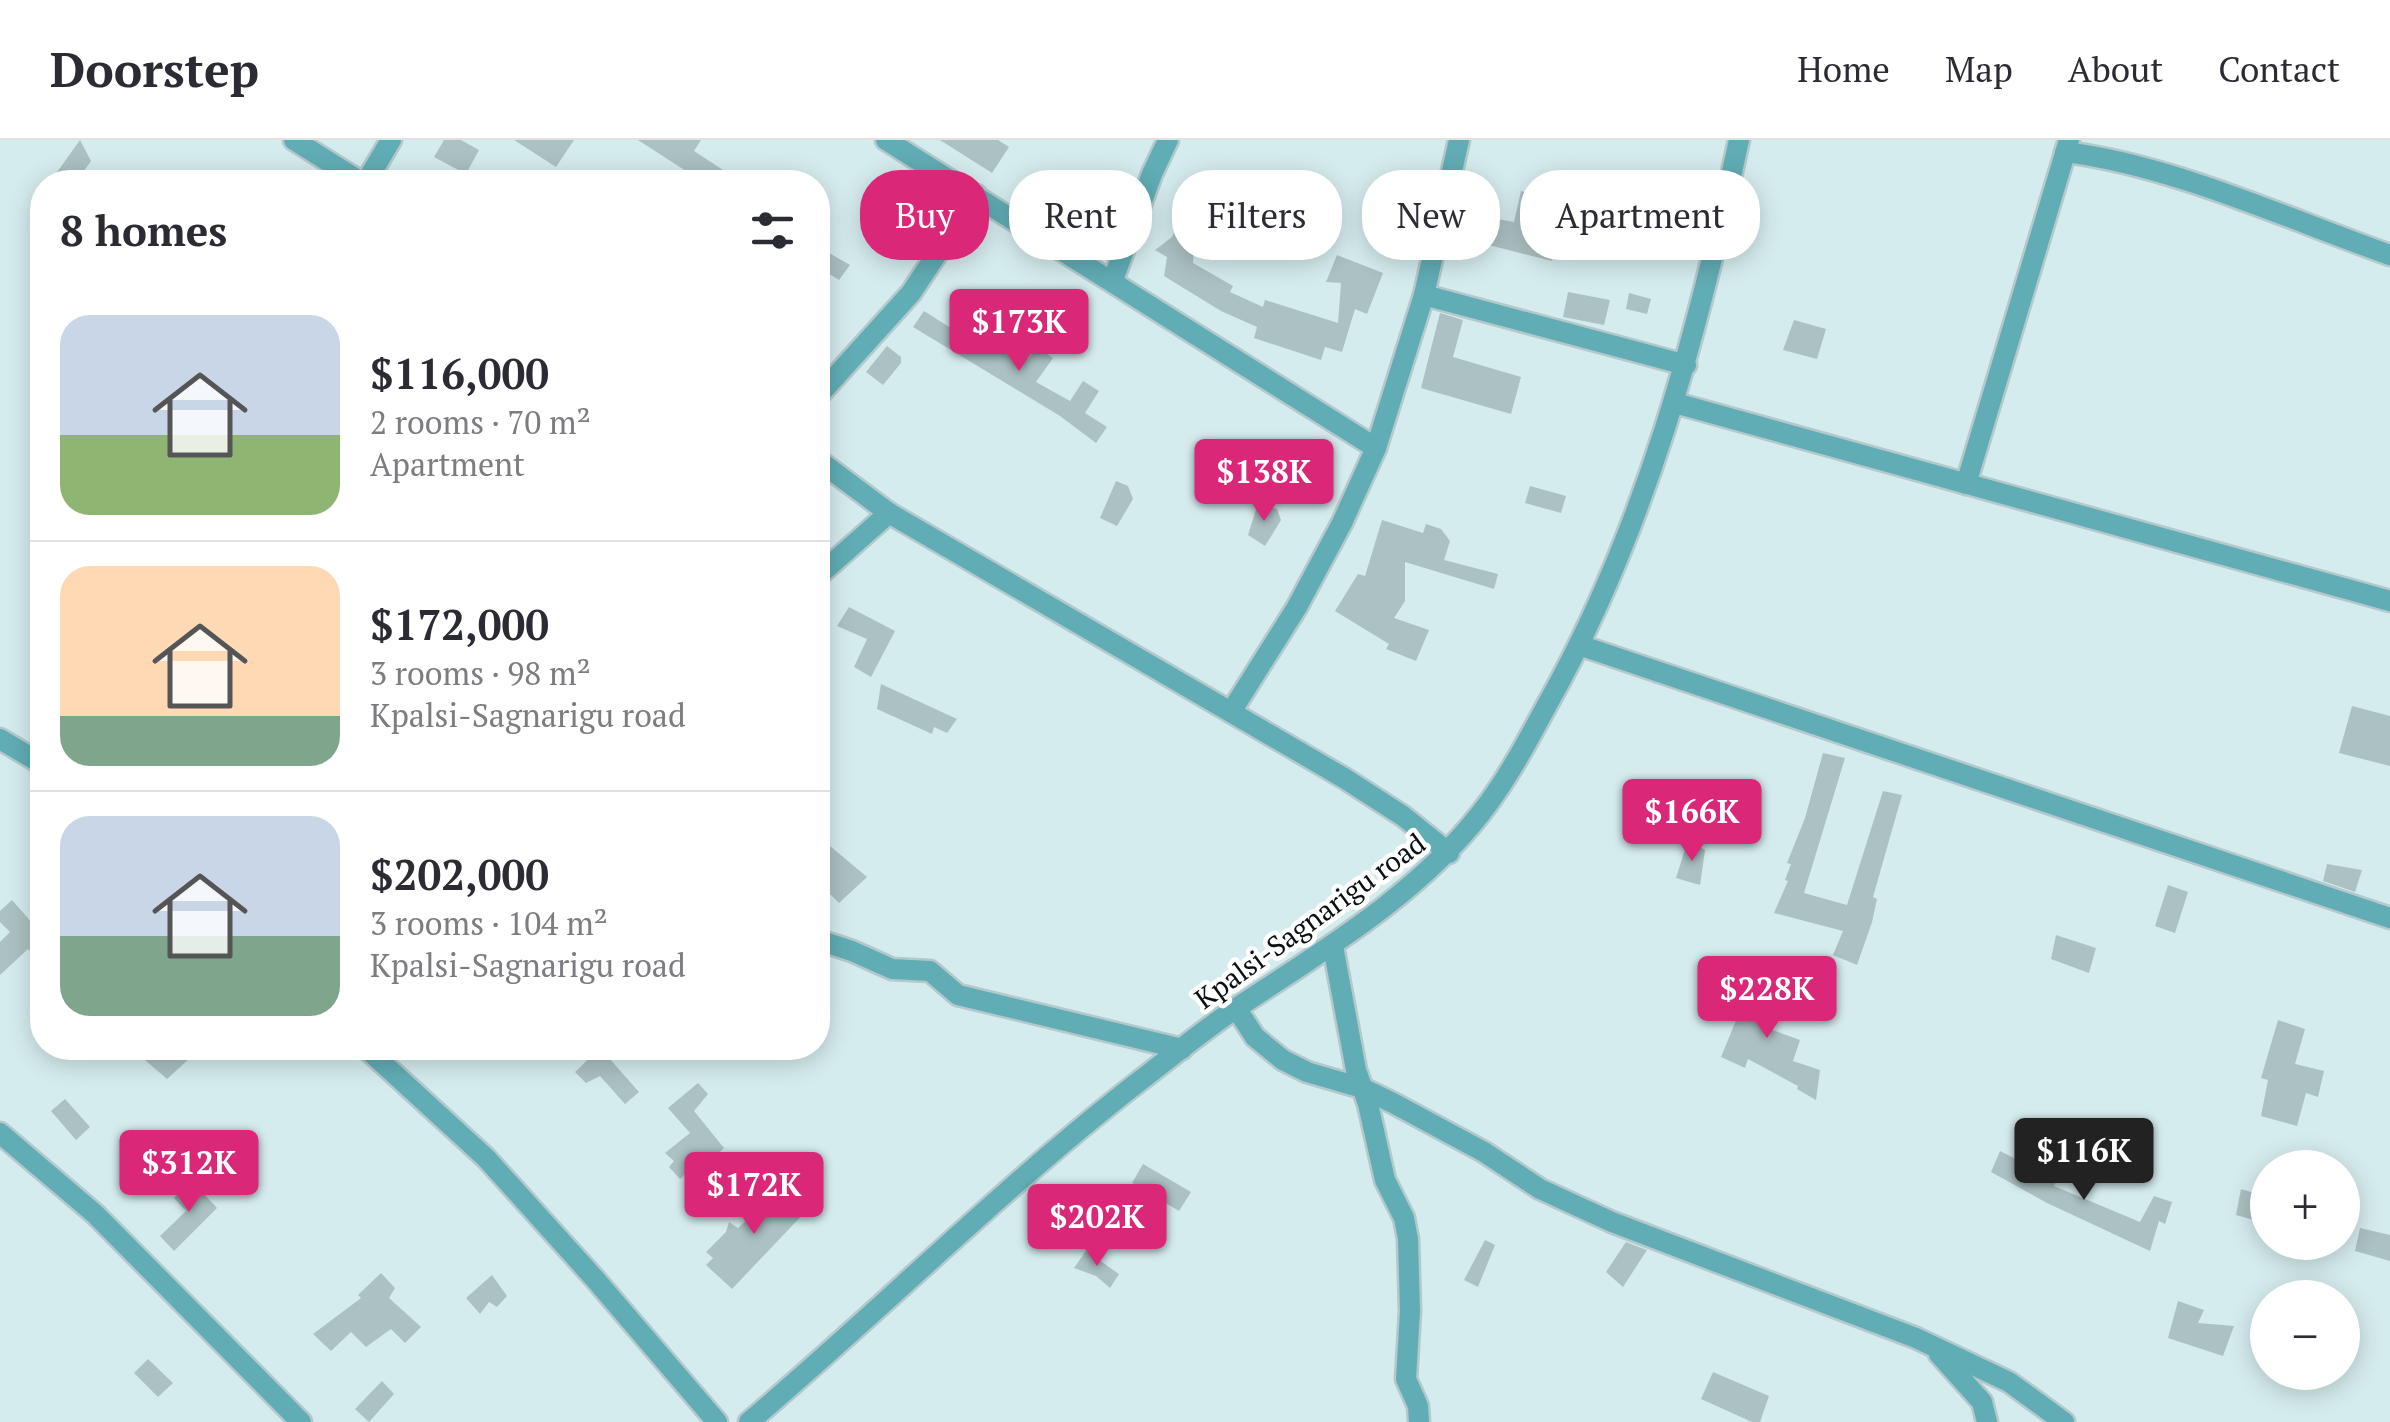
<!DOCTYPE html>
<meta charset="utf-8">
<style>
body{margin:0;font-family:"PT Serif",serif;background:#f7f7f7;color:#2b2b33;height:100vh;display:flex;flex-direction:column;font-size:38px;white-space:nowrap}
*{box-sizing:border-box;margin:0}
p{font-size:32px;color:#7c7c81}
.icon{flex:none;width:55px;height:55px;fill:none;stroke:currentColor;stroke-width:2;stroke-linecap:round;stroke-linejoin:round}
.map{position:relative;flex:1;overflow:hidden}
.sheet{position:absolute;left:30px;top:30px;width:800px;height:890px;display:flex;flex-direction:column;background:#fff;border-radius:40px;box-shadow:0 5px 25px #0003}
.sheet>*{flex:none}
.top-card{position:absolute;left:860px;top:30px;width:950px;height:90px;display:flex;gap:20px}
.tools{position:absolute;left:2250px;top:1010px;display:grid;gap:20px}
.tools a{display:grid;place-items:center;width:110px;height:110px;border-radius:50%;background:#fff;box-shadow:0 5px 25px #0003;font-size:50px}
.price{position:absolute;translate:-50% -85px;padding:0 22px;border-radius:10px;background:#db2777;color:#fff;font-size:32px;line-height:65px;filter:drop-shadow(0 2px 5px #0008)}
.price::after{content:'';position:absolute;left:50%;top:60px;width:30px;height:22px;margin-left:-15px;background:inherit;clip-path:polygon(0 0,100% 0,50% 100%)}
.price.selected{background:#222;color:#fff}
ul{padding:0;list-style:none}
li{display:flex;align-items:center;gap:30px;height:250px;padding:0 30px}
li+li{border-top:2px solid #e1e1e2}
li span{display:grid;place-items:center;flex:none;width:280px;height:200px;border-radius:30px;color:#555}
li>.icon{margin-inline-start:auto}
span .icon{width:120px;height:120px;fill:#fffc;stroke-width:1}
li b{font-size:42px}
h2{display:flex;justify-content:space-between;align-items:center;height:120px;padding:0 30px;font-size:42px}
.tag{padding:0 35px;border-radius:40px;background:#fff;box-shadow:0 5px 25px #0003;font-size:35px;line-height:90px}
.tag.selected{background:#db2777;color:#fff}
header{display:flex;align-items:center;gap:60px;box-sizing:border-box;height:140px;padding:0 50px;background:#fff;border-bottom:2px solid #e1e1e2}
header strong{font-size:48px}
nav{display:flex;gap:55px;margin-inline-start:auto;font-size:35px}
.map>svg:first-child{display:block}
</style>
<header>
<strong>Doorstep</strong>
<nav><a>Home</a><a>Map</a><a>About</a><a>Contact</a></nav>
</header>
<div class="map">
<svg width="2390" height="1282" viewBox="0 0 2390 1282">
<rect width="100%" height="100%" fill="#d5ecee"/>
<g fill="#acc1c3">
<polygon points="80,0 91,21 76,42 50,42"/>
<polygon points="444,0 461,0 479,10 466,34 434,17"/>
<polygon points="514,0 574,0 556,27"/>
<polygon points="638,0 701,0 694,11 723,30 715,42 703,42"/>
<polygon points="940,0 998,0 1009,7 992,33"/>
<polygon points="1049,33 1091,60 1078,82 1035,55"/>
<polygon points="1546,37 1568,42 1552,121 1481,103 1487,77 1514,82 1521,51 1542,56"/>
<polygon points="1267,48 1288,56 1277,85 1235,69 1243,49 1264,58"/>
<polygon points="1188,65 1211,76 1194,110 1193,123 1233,146 1230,152 1263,167 1265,160 1338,183 1341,143 1326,142 1337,115 1383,133 1367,174 1355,169 1342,212 1325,207 1321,220 1254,198 1257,187 1221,171 1164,136 1167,117 1155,110 1172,97"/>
<polygon points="829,113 850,125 839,140 820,128"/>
<polygon points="1568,152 1610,160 1604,185 1563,177"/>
<polygon points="1629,153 1651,159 1647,174 1626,169"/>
<polygon points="924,171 992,214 1003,197 1028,219 1037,207 1053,218 1036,242 1070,261 1083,241 1099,251 1085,273 1107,287 1096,303 1060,276 913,187"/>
<polygon points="1440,173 1463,180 1453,217 1521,237 1511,274 1421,248"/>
<polygon points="1794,180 1826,189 1817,219 1783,210"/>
<polygon points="887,206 901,217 901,223 883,245 866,232"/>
<polygon points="1116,341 1128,346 1133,359 1117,386 1100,378"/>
<polygon points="1530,346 1566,356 1561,373 1525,363"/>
<polygon points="1258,363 1277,369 1281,380 1265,406 1248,395"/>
<polygon points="1382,380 1423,393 1426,384 1441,389 1450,401 1444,420 1498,434 1494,449 1405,422 1405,461 1394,478 1429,490 1416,521 1386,509 1389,504 1335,471 1358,434 1365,436"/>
<polygon points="849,467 895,491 871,537 854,527 867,499 837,486"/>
<polygon points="881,544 957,579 947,593 934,587 932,594 877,569"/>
<polygon points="2352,566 2390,576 2390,626 2339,613"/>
<polygon points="1823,613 1845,618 1804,753 1847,765 1883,651 1902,655 1873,757 1877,759 1872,782 1857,825 1833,815 1843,791 1774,773 1788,741 1785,740 1791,724 1787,723 1805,678"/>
<polygon points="818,696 867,737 839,763 826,750 818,755"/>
<polygon points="1688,700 1705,710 1700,745 1676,738"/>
<polygon points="2327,724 2362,730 2355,752 2323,741"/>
<polygon points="2168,745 2188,752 2175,793 2155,786"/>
<polygon points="12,760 42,794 42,825 28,809 0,835 0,802 10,792 0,782 0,771"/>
<polygon points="2056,795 2096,808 2089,833 2051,819"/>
<polygon points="1757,829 1776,835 1759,885 1800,900 1793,921 1820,930 1816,960 1797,949 1798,946 1748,919 1745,928 1721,917"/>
<polygon points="2278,880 2305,889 2295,924 2324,931 2318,957 2306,953 2297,986 2261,976 2268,940 2261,938"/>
<polygon points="131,908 201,908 167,939"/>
<polygon points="600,908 639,952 625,964 600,936 586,943 575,932"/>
<polygon points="698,943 708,954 694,971 724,1008 705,1026 709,1030 693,1041 685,1034 680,1039 669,1027 674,1021 665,1013 690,993 668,968"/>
<polygon points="65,959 90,987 76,1000 51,971"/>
<polygon points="202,997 226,1024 200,1047 176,1021"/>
<polygon points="2000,1011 2057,1040 2054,1046 2140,1082 2154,1056 2172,1062 2165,1084 2159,1081 2150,1111 2047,1063 1991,1032"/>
<polygon points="1143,1024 1191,1052 1179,1071 1132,1043"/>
<polygon points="192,1041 217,1068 174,1111 160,1096 186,1071 174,1058"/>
<polygon points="783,1045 807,1070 732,1149 706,1125 713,1118 706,1112 726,1092 729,1082 738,1088"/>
<polygon points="2241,1049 2268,1057 2268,1084 2236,1075"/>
<polygon points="2360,1088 2390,1095 2390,1121 2355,1111"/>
<polygon points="1485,1100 1495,1105 1478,1147 1464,1140"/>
<polygon points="1626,1102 1647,1110 1623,1147 1606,1132"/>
<polygon points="1086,1111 1119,1134 1110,1148 1096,1136 1074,1128"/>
<polygon points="381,1133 395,1148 389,1158 421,1187 405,1203 391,1189 366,1207 351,1192 331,1211 313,1194 361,1158 358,1155"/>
<polygon points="492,1135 507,1156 497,1167 489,1162 480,1174 466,1158"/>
<polygon points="2178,1161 2204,1170 2198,1183 2234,1186 2223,1216 2168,1198"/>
<polygon points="148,1219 173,1243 158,1257 134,1233"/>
<polygon points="1713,1232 1769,1256 1760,1282 1752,1282 1701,1259"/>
<polygon points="382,1241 394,1254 369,1282 355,1269"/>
</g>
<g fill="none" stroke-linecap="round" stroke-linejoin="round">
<defs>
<g id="minor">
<polyline points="294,0 361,42"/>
<polyline points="886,0 1376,308"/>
<path d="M2065,12C2172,25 2288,79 2390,115"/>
<polyline points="366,42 391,0"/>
<polyline points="1113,140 1152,34 1168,0"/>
<polyline points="1424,155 1686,225"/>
<polyline points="818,256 911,153 976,55"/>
<polyline points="1675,263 2390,461"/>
<polyline points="818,320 889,373 1344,638 1403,676 1449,713"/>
<polyline points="1966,344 2069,0"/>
<polyline points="818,436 889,373"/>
<polyline points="1579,505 2390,778"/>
<polyline points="1231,572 1297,467 1342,383 1376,308 1424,155 1459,0"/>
<polyline points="0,599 42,624"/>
<polyline points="818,800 852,811 892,829 930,831 958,855 1182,909"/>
<polyline points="1333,806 1356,930 1368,964 1385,1040 1404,1078 1408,1099 1410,1171 1406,1239 1418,1266 1419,1282"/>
<polyline points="1236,868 1255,897 1283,920 1307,932 1362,948 1393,963 1484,1012 1540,1049 1612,1082 1916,1198 2009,1242 2064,1282"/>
<polyline points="366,908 486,1018 595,1139 717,1282"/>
<polyline points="0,993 95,1074 301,1282"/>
<polyline points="1939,1214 1982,1262 1987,1282"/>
<path d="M749,1282C880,1171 1001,1049 1137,943C1170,918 1203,890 1238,867C1324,810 1417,755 1481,673C1507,640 1527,602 1547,565C1646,389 1697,196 1739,0"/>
</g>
</defs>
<use href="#minor" stroke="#b4c9cb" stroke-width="25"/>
<use href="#minor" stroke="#61adb5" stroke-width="20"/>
</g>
<g text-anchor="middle" stroke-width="9" stroke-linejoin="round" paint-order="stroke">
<g font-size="28" fill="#091011" stroke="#fff">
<text transform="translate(1310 781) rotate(-36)" y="10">Kpalsi-Sagnarigu road</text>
</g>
</g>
</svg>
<div class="tools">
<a>+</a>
<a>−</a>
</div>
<b class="price" style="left:1019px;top:234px">$173K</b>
<b class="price" style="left:1264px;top:384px">$138K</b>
<b class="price" style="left:1692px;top:724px">$166K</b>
<b class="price" style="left:1767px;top:901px">$228K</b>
<b class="price selected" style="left:2084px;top:1063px">$116K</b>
<b class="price" style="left:189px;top:1075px">$312K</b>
<b class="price" style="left:754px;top:1097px">$172K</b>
<b class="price" style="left:1097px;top:1129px">$202K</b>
<div class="top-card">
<a class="tag selected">Buy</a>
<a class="tag">Rent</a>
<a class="tag">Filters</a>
<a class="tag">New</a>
<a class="tag">Apartment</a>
</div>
<section class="sheet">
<h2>8 homes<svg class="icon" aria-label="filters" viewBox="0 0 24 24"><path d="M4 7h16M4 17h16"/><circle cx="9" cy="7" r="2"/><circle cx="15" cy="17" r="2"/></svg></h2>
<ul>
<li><span style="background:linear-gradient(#c9d6e8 60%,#8fb573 0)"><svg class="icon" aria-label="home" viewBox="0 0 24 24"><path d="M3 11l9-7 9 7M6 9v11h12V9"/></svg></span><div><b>$116,000</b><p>2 rooms · 70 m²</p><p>Apartment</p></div></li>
<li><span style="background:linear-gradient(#ffd9b3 75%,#7fa58c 0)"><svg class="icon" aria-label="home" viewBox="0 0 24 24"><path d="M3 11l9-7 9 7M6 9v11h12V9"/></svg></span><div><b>$172,000</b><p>3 rooms · 98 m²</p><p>Kpalsi-Sagnarigu road</p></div></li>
<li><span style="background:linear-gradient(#c9d6e8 60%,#7fa58c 0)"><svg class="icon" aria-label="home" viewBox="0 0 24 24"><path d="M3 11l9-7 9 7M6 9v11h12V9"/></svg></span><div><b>$202,000</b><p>3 rooms · 104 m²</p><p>Kpalsi-Sagnarigu road</p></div></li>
</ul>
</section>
</div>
